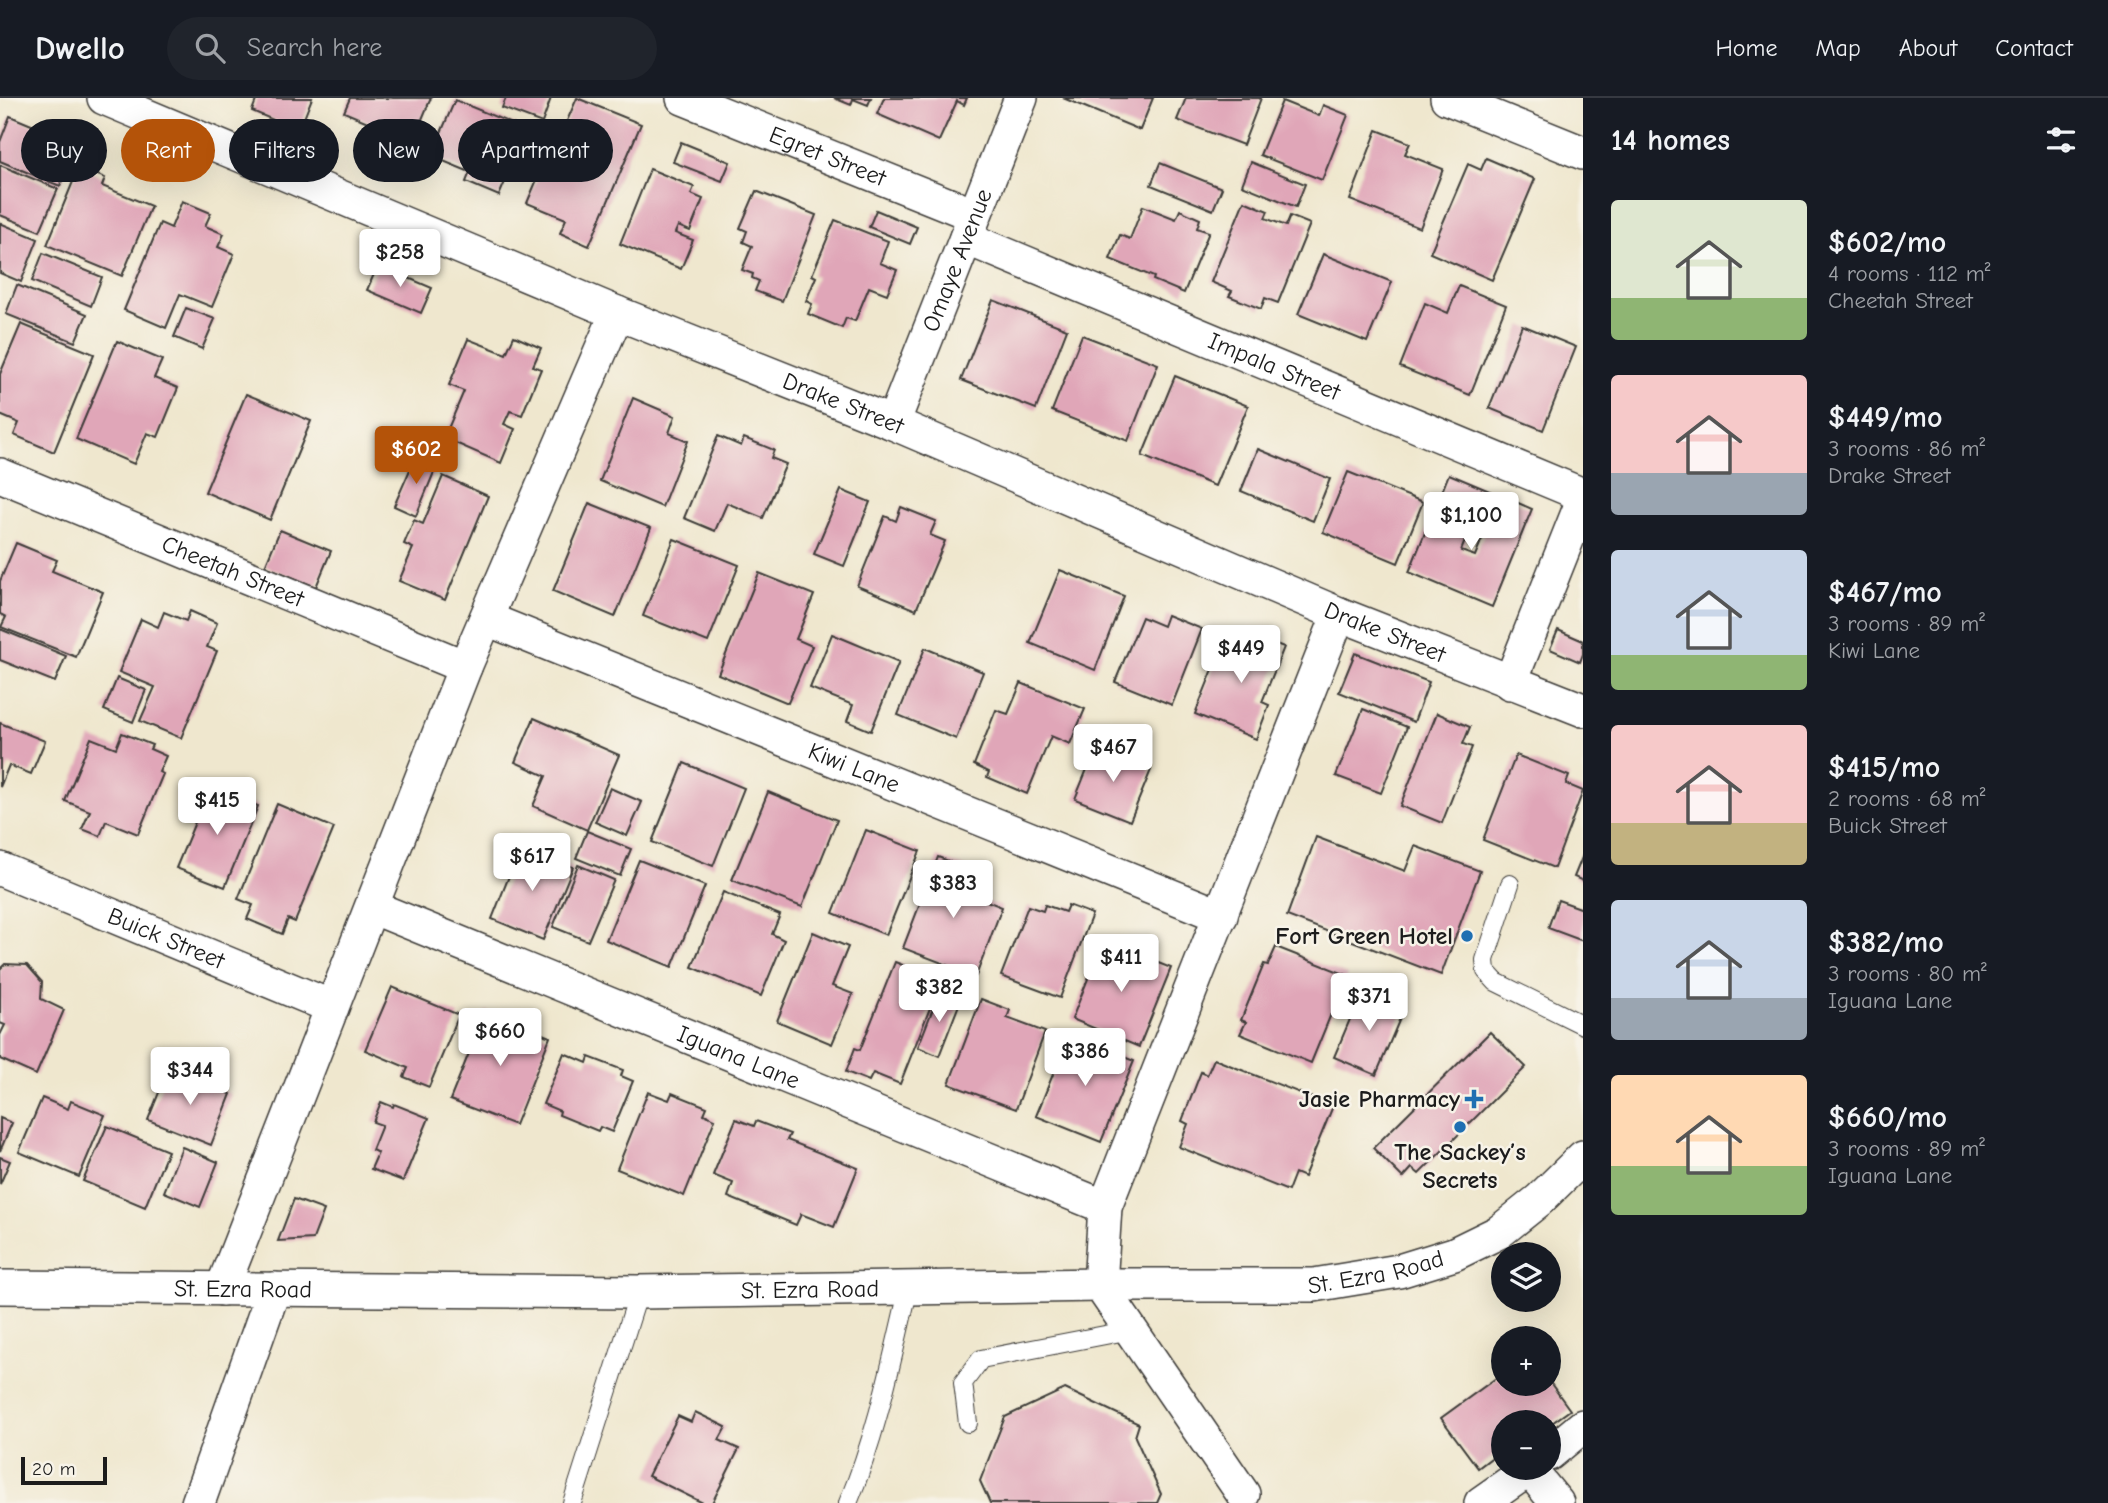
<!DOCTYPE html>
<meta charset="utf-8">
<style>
body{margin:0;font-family:"Comic Neue",sans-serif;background:#20242c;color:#f1f3f6;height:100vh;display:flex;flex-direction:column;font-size:26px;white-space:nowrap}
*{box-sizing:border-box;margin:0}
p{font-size:23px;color:#9ea1a6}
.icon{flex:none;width:38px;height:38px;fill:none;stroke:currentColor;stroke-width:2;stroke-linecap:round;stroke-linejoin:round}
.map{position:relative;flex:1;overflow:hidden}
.sheet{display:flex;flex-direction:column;background:#171b24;width:525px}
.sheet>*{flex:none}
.top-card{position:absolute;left:21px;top:21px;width:665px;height:63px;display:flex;gap:14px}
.buttons{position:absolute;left:1491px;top:1144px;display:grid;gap:14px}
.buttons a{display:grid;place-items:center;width:70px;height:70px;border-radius:50%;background:#171b24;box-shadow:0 7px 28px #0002;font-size:35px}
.scale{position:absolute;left:21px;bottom:18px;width:86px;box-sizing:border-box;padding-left:7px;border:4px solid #1c1c1c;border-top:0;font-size:19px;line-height:24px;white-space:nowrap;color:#1c1c1c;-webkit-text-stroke:5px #f7f3e8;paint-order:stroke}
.price{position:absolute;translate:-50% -60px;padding:0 16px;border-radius:7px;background:#fff;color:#222;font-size:23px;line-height:46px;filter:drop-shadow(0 2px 4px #0008)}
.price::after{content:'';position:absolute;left:50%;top:42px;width:21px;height:16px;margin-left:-10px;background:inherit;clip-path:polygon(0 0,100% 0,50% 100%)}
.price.on{background:#b45309;color:#fff}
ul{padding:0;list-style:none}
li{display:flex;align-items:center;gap:21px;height:175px;padding:0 28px}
li span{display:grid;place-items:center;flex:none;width:196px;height:140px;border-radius:7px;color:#555}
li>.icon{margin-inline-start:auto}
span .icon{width:84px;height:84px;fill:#fffc;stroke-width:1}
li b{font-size:30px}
h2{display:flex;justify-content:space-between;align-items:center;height:84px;padding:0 28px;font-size:30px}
.tag{padding:0 24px;border-radius:32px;background:#171b24;box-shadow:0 7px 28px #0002;font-size:24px;line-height:63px}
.tag.on{background:#b45309;color:#fff}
header{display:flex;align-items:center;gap:42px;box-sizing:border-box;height:98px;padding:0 35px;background:#171b24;border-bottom:2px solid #363941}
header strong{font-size:33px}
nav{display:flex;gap:38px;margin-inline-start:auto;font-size:24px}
.search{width:490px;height:63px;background:#20242c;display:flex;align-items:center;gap:18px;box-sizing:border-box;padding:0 24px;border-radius:38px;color:#9ea1a6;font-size:26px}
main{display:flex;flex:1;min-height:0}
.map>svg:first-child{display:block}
</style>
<header>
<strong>Dwello</strong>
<div class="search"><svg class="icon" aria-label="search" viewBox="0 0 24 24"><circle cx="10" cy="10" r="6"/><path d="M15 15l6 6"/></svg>Search here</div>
<nav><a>Home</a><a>Map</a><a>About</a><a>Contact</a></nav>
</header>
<main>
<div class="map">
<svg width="1583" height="1405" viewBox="0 0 1583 1405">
<rect width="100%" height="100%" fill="#f7f3e8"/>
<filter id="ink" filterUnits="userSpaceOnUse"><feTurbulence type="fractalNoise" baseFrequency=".0143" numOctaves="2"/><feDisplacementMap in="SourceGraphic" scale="14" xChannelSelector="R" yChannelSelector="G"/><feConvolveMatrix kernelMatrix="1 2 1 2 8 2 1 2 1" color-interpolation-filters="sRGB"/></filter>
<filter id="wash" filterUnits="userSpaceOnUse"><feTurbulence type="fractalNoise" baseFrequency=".00686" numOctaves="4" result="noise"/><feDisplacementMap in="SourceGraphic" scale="28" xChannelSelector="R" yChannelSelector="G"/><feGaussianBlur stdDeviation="1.57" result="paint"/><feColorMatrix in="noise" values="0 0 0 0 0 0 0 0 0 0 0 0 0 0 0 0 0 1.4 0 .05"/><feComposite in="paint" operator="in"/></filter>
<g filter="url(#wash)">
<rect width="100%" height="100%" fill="#efe7ce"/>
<g id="blocks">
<g fill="#e0a6b8">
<polygon points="257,0 312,0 299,33 252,13"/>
<polygon points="350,0 431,0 412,45 400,40 396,48 370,37 375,27 344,14"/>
<polygon points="506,0 551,0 542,25 502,10"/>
<polygon points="577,0 641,26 589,148 560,135 566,121 527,105 556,37 560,39"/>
<polygon points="834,0 871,0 868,7 853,1 851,7"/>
<polygon points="884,0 967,0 964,7 957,3 939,43 877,16"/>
<polygon points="1063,0 1153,0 1140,32"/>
<polygon points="1186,0 1261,0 1243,47 1177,22"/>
<polygon points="455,2 527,32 499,98 466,84 470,74 431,58"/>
<polygon points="1282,3 1319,18 1323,7 1348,17 1322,82 1260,57"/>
<polygon points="10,18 77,46 60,88 0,63 0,44"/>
<polygon points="1377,32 1410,45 1405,56 1443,71 1420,130 1350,102"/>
<polygon points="681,44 730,64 722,83 673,64"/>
<polygon points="1486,60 1535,81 1492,182 1430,155 1468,66 1481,72"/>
<polygon points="1251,64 1305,86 1296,109 1242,87"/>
<polygon points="1160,65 1222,90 1213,112 1151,87"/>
<polygon points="0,67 58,91 40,133 0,117"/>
<polygon points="79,69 105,80 102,88 151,108 122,178 47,147"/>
<polygon points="650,71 694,89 691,96 703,101 690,133 678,128 675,135 693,142 681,171 620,146"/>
<polygon points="756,93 816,117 782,203 755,193 759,183 752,180 753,176 742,172 752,148 743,144 747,133 740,130"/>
<polygon points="182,103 211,115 205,128 224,136 218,149 234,156 212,209 180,196 166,230 124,212 160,125 171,130"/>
<polygon points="1244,103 1268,113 1265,120 1286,128 1290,118 1310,126 1278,205 1265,200 1261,211 1229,198 1232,193 1211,184"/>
<polygon points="1143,108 1176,121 1180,112 1200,121 1197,130 1209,134 1184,195 1153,182 1154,179 1110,161 1120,137 1130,141"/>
<polygon points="876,112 917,129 910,146 869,129"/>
<polygon points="835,122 888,143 880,165 897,172 887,196 869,189 855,223 846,220 842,230 808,216 812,206 806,203 816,179 812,177"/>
<polygon points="0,125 38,141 21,184 0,175"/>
<polygon points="43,155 102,179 91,208 32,183"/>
<polygon points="1323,156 1392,184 1367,244 1298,216"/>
<polygon points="378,167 432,190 421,215 367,192"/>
<polygon points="17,187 87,216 75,244 6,216"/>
<polygon points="1459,188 1506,207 1470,297 1400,269 1425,205 1448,215"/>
<polygon points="993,202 1067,231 1036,311 961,282"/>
<polygon points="186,210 215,221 202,251 174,239"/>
<polygon points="21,226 94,256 54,354 14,337 19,325 0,317 0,276"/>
<polygon points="1522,227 1576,249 1543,332 1489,310"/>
<polygon points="1082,237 1158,266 1128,343 1052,313"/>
<polygon points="514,238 541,250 533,268 541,271 522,317 510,313 504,326 515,331 501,365 444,340 464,293 449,287 468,241 506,256"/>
<polygon points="117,243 162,262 154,280 178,290 158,339 147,335 134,366 76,341"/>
<polygon points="1175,278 1248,308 1215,388 1142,358"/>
<polygon points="246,296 311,323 270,422 205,394"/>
<polygon points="633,300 675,318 669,335 688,343 662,409 600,383"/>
<polygon points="718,338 741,348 744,340 774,352 771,360 786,366 763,420 727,405 715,433 684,420"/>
<polygon points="1258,351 1330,381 1313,423 1241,393"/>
<polygon points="416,358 437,367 416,418 394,408"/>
<polygon points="1348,374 1423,404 1398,465 1323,434"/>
<polygon points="1449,376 1492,394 1482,419 1439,401"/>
<polygon points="443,378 488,398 445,502 399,483 413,450 404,446 414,422 423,426"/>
<polygon points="841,392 870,404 844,468 814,456"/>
<polygon points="1500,397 1532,411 1492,509 1409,474 1435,410 1472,425 1461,453 1475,458"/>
<polygon points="589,405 651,430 615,519 553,493"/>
<polygon points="901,409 936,423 930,437 945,443 916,512 857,488 885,418 896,423"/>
<polygon points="280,432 331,453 316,489 265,468"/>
<polygon points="674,441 739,467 708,544 643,518"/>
<polygon points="16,445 57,462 52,473 103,494 76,559 1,529 6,519 0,516 0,483"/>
<polygon points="1060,472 1124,498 1095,572 1030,545"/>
<polygon points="759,475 814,497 796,541 812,548 788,605 718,576"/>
<polygon points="190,513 217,525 207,549 217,553 181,640 140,623 155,589 119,574 141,521 158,529 164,514 186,523"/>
<polygon points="1167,517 1202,531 1172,607 1115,584 1142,519 1163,528"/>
<polygon points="0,531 66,558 55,584 0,562"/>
<polygon points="1558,532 1583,543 1583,556 1580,564 1550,551"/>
<polygon points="1242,533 1284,549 1262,604 1269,607 1256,641 1195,616 1224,544 1236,549"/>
<polygon points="832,536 899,564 871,633 847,623 853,607 810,590"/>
<polygon points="925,550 983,574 956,641 898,617"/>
<polygon points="1355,555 1429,584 1414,624 1339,594"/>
<polygon points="117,580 146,592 133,624 104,612"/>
<polygon points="1021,585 1085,611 1070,646 1051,638 1027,696 987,679 989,674 974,667 996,612 1008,616"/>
<polygon points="1363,611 1407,629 1381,695 1336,678"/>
<polygon points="1437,615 1470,629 1463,646 1472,649 1442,725 1400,708"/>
<polygon points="534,620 619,657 587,732 533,708 546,678 515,664"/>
<polygon points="0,625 45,643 31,676 9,667 0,689"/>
<polygon points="122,635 152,647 150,651 166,658 159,674 163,676 138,736 106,723 100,738 82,731 90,713 65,703 91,640 116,650"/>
<polygon points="1096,649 1151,672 1130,723 1075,701"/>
<polygon points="1516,657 1569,678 1566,686 1583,693 1554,770 1483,742"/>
<polygon points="684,665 744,690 713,768 652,744"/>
<polygon points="210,688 258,708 225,789 176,770"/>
<polygon points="610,690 642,704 627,738 595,724"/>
<polygon points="768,694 837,722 802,809 732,782"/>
<polygon points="277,706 334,730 295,824 288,821 282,836 247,821 253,807 238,801"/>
<polygon points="866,732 920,753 886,837 833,815"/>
<polygon points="587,733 631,751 620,778 576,760"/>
<polygon points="1316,739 1405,773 1415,748 1480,773 1441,877 1287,818"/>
<polygon points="521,748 573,769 543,842 492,821"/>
<polygon points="1583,757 1583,783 1574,779"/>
<polygon points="938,759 977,774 969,796 1002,809 976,878 903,850"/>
<polygon points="639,762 705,788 672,869 606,842"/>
<polygon points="578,767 614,782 588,843 553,829"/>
<polygon points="723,794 780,817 772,836 784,842 761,898 692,869"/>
<polygon points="1558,802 1583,811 1583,843 1548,830"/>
<polygon points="1045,807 1065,814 1068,807 1092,816 1060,900 1001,878 1028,808 1043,813"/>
<polygon points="813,834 848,849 832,888 853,896 832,946 777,923"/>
<polygon points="1103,843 1171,870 1139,949 1072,921"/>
<polygon points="1276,849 1347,877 1311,965 1240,936 1246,924 1241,922 1264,866 1268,867"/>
<polygon points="895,864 941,882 900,986 873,975 869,983 846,974 855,950 860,952"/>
<polygon points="5,866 27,867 42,884 41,901 64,912 36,977 0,961 0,937 5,927 0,925 0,871"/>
<polygon points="392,889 459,917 429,989 404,979 408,970 365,952"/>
<polygon points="1362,893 1404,911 1376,977 1334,959"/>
<polygon points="939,895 960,904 939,958 918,949"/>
<polygon points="981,901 1010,912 1007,920 1045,934 1016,1011 949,986"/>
<polygon points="486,913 550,939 515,1027 450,1002"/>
<polygon points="1490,934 1526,969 1419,1076 1412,1070 1403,1080 1373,1050"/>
<polygon points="1069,937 1134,963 1101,1044 1036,1018"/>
<polygon points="564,955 587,965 589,959 623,972 621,978 633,983 612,1034 600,1029 598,1033 559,1017 560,1013 543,1006"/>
<polygon points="1214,961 1333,1008 1304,1079 1295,1075 1288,1093 1179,1049 1188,1026 1182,1023 1201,974 1207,977"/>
<polygon points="168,972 231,996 211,1047 148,1022"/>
<polygon points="648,994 669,1002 672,995 707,1009 704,1016 715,1021 684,1098 617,1071"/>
<polygon points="42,1000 68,1011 71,1003 105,1017 79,1079 19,1054"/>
<polygon points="381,1004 393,1009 394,1006 429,1020 403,1083 371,1071 378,1055 372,1052 382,1027 373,1024"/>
<polygon points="0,1020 12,1025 0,1053"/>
<polygon points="736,1021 754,1028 756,1023 790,1036 787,1042 858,1070 834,1129 801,1116 796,1127 728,1099 733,1085 713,1077"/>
<polygon points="107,1028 168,1053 145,1109 83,1083"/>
<polygon points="182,1049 218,1064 200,1109 164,1094"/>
<polygon points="0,1059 10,1063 0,1086"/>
<polygon points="294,1101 324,1112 313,1141 278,1143"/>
<polygon points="1503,1275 1503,1286 1549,1286 1549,1283 1570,1312 1549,1327 1549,1325 1503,1325 1503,1351 1478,1370 1441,1320"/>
<polygon points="1065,1291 1139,1326 1135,1339 1161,1396 1157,1405 990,1405 980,1383 1005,1319"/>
<polygon points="695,1314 726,1329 719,1342 739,1351 712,1405 703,1405 648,1378 678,1318 691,1324"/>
</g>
</g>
</g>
<g filter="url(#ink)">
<use href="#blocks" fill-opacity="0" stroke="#3c3a37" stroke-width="2"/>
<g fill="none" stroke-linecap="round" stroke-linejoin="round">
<defs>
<g id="service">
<polyline points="1510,786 1485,862 1486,873 1496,884 1583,927"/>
<polyline points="968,1325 963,1285 981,1261 1131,1232"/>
<polyline points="572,1405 639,1194"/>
<path d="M848,1405C877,1336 892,1261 909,1189"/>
</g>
<g id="minor">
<path id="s1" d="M104,0L617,215L893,325L1339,516L1583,612"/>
<path id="s2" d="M683,0L974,117"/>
<polyline points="1447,0 1583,55"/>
<path id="s3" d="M966,140L1583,397"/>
<path id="s4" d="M893,325L1021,0"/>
<path id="s5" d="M0,377L465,569"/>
<path id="s6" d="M487,521L1221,818"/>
<polyline points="1510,585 1583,402"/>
<path id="s7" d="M0,771L332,909"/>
<path id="s8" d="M372,809L1105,1109"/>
<path id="s9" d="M0,1189L639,1194L1100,1187H1314L1399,1173L1454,1156L1499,1134L1539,1102L1583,1059"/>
<polyline points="222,1191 465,569 617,215"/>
<polyline points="1549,1356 1583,1328"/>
<polyline points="1529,1371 1557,1405"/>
<polyline points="1243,1396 1100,1187 1105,1109 1339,516"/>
<polyline points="198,1405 274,1191"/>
<polyline points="1481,1405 1531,1370"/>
</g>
</defs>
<use href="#service" stroke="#3c3a37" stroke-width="20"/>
<use href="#minor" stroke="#3c3a37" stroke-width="36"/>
<use href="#service" stroke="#fff" stroke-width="18"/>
<use href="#minor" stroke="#fff" stroke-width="33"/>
</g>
</g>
<g fill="#1f6fb2" stroke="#f7f3e8" stroke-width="2.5">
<circle cx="1467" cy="838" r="7"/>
<path d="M1470.5 990.5h7v7h7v7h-7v7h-7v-7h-7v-7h7z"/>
<circle cx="1460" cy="1029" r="7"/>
</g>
<g text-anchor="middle" stroke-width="5" stroke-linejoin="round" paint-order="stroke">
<g font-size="24" fill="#1c1c1c" stroke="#f7f3e8">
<text dy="8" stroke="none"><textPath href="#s2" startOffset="156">Egret Street</textPath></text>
<text dy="8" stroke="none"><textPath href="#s4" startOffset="175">Omaye Avenue</textPath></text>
<text dy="8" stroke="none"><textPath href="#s3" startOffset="334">Impala Street</textPath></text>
<text dy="8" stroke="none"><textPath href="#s1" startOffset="800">Drake Street</textPath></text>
<text dy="8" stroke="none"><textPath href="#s5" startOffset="252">Cheetah Street</textPath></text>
<text dy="8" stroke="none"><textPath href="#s1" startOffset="1388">Drake Street</textPath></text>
<text dy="8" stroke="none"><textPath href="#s6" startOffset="396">Kiwi Lane</textPath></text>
<text dy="8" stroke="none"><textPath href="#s7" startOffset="180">Buick Street</textPath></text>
<text dy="8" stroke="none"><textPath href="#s8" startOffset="396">Iguana Lane</textPath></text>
<text dy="8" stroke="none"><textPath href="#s9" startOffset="1377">St. Ezra Road</textPath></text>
<text dy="8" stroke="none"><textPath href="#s9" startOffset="243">St. Ezra Road</textPath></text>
<text dy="8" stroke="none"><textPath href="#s9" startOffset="810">St. Ezra Road</textPath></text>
</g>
<g font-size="24" font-weight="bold" fill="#1c1c1c" stroke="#f7f3e8" text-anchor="end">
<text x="1453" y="846">Fort Green Hotel</text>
<text x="1460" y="1009">Jasie Pharmacy</text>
<text x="1460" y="1062" text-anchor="middle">The Sackey’s<tspan x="1460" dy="28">Secrets</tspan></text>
</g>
</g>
</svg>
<div class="buttons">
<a><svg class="icon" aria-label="layers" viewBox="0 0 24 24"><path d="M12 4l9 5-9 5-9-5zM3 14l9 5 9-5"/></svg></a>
<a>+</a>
<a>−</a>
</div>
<div class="scale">20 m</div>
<b class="price" style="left:400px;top:191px">$258</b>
<b class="price on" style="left:416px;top:388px">$602</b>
<b class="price" style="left:1471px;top:454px">$1,100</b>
<b class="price" style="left:1241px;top:587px">$449</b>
<b class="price" style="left:1113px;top:686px">$467</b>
<b class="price" style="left:217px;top:739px">$415</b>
<b class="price" style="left:532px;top:795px">$617</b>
<b class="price" style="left:953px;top:822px">$383</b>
<b class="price" style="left:1121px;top:896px">$411</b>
<b class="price" style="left:939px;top:926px">$382</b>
<b class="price" style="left:1369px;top:935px">$371</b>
<b class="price" style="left:500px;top:970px">$660</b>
<b class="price" style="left:1085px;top:990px">$386</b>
<b class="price" style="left:190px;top:1009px">$344</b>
<div class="top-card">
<a class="tag">Buy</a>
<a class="tag on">Rent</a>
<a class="tag">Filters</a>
<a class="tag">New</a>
<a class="tag">Apartment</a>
</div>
</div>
<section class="sheet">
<h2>14 homes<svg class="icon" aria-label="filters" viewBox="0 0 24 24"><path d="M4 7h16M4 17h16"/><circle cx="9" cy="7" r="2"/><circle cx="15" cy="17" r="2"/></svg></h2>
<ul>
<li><span style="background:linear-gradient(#dfe7d0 70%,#8fb573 0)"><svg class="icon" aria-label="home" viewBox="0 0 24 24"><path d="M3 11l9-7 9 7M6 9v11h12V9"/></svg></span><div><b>$602/mo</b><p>4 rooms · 112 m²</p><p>Cheetah Street</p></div></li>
<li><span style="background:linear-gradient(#f6c9c9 70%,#9aa5b1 0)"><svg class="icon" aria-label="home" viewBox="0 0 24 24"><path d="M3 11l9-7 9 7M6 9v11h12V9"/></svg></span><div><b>$449/mo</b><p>3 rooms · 86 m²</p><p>Drake Street</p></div></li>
<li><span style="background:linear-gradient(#c9d6e8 75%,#8fb573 0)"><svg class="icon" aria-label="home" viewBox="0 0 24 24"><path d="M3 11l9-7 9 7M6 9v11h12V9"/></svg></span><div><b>$467/mo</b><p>3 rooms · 89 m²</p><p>Kiwi Lane</p></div></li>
<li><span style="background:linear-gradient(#f6c9c9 70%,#c2b280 0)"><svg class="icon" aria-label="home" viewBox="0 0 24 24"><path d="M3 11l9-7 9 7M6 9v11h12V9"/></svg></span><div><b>$415/mo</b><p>2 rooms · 68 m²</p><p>Buick Street</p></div></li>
<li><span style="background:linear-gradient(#c9d6e8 70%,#9aa5b1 0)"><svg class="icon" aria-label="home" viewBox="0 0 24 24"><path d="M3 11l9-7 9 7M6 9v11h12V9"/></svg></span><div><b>$382/mo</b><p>3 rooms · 80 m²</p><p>Iguana Lane</p></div></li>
<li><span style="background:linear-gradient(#ffd9b3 65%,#8fb573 0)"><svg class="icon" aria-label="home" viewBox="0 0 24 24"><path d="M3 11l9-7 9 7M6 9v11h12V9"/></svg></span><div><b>$660/mo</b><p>3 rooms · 89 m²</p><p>Iguana Lane</p></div></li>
</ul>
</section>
</main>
